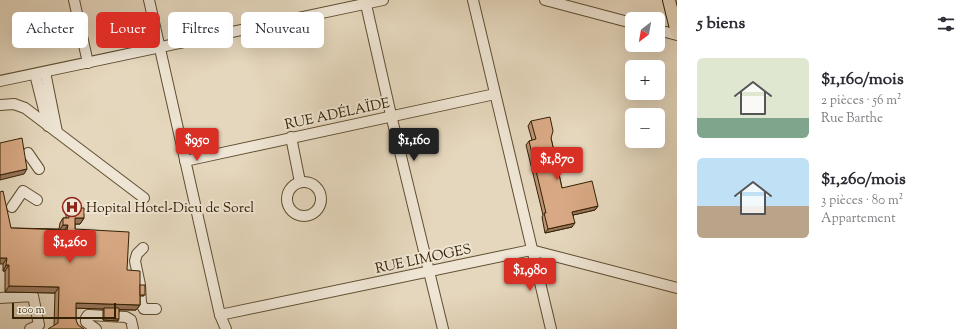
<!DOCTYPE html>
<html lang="fr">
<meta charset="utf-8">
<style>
body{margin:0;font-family:"Sorts Mill Goudy",serif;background:#f7f7f7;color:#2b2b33;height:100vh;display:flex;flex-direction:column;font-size:15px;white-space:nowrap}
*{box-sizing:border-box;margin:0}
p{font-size:13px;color:#7c7c81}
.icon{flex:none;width:22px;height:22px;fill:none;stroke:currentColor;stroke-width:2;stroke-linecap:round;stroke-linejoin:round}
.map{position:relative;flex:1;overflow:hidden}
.drawer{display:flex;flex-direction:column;background:#fff;width:300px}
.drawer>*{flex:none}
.hud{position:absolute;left:12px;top:12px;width:380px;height:36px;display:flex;gap:8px}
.needle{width:26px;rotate:211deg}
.controls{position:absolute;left:625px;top:12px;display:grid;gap:8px}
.controls a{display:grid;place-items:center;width:40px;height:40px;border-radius:6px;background:#fff;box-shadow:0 4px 16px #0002;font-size:20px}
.scale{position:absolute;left:12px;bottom:10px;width:104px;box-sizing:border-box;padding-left:4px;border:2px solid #342002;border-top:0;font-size:11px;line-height:14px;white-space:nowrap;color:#342002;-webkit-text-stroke:3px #eee5d4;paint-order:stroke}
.price{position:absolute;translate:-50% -34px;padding:0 9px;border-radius:4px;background:#d93025;color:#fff;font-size:13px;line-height:26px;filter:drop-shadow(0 1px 2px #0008)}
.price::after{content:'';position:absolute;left:50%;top:24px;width:12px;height:9px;margin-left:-6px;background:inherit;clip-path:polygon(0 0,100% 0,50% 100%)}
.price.current{background:#222;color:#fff}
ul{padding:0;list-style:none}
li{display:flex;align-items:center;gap:12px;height:100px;padding:0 20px}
li span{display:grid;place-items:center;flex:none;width:112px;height:80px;border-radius:6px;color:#555}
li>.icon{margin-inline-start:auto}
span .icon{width:48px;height:48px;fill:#fffc;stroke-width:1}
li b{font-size:17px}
h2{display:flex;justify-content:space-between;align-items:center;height:48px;padding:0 20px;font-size:17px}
.tag{padding:0 14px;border-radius:6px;background:#fff;box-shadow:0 4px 16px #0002;font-size:14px;line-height:36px}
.tag.current{background:#d93025;color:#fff}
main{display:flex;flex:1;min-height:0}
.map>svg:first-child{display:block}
</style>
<main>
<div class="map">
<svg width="677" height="329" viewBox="0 0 677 329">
<rect width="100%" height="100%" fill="#e5d7bd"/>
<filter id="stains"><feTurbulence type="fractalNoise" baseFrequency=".005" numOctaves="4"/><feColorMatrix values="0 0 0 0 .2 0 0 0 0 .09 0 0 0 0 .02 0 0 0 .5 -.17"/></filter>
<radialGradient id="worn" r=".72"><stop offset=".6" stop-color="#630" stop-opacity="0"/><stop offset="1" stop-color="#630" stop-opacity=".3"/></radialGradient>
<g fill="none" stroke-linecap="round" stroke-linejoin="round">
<defs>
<g id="minor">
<polyline points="74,0 88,63"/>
<polyline points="149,0 220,315 226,329"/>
<polyline points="365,0 391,115 443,329"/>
<polyline points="473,0 551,329"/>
<polyline points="545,0 632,23"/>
<polyline points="658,30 677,35"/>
<polyline points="45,72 57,132"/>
<polyline points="35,74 48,126"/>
<polyline points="0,81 383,0"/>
<polyline points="0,105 14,104 25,108 144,198"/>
<polyline points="291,137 300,182"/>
<polyline points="28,153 39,169"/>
<polyline points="185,161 495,94"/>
<circle cx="304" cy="199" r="17"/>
<polyline points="12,207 23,191 37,200"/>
<polyline points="143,248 137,254 135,261 140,285 141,303 144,309 156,309"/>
<polyline points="0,298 33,296 39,325 30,329"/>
<polyline points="220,315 531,250 677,288"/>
<polyline points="96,329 86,322 86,318 88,315 126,317 131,320 133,329"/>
</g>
<polyline id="major" points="669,0 677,33"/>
</defs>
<use href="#minor" stroke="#604e31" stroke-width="12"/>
<use href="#major" stroke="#342002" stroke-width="14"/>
<use href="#minor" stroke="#eee5d4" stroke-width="10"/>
<use href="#major" stroke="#e5d7bd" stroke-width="12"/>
</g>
<g fill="#ba9172" stroke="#342002">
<polygon points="531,121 551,138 562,188 598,206 595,210 573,215 572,227 545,233 542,217 543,215 526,145 529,141 532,140 528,126"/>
<polygon points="69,208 84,218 80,224 75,224 75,229 127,270 140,285 144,296 140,296 140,305 136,310 119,310 118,321 103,320 103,309 76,308 76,320 54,326 55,293 5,292 5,271 3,271 3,264 11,228 59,229 60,223 63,218 66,218 66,213"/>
</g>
<g fill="#97765c" stroke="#342002">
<polygon points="27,169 24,174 0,180 0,175"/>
<polygon points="598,206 595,210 569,216 572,212"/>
<polygon points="75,218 84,218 80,224 71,224"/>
<polygon points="575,223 572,227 545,233 548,229"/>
<polygon points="63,225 68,225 64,231 59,231"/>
<polygon points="0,258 7,258 3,264 0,264"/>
<polygon points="6,265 9,265 5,271 3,271"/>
<polygon points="9,286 59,287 55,293 5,292"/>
<polygon points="76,303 140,305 136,310 104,309 104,308 103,309 72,308"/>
<polygon points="104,318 119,319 118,321 103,320"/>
</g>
<g fill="#d8a984" stroke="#342002">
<polygon points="550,117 553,131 551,138 562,188 592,181 598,206 572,212 575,223 548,229 544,213 546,213 529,141 536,139 531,121"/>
<polygon points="22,138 27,169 0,175 0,143"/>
<polygon points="3,191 11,228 67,230 68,225 63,225 63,218 69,218 69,208 84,208 84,218 75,218 75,229 129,232 127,270 140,271 140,305 76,303 76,320 78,325 84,329 48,329 58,323 59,287 9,286 9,265 6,265 7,258 0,258 0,192"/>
<rect x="140" y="285" width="5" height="10"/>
<polygon points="104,308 119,308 119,319 104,318"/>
</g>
<defs>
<symbol id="hospital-ring" viewBox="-11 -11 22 22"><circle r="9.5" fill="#eee5d4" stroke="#8f2418" stroke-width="1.5"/><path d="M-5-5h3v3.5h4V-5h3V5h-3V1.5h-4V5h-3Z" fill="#8f2418"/></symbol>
</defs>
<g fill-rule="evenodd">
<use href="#hospital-ring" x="61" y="196" width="22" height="22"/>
</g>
<g text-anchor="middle" stroke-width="4" stroke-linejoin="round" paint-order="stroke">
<g font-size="14" fill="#342002" stroke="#eee5d4">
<text transform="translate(337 113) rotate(-12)" y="5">RUE ADÉLAÏDE</text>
<text transform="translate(423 258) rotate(-12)" y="5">RUE LIMOGES</text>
</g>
<g font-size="14" fill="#342002" stroke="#eee5d4" text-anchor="start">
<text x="86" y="212">Hopital Hotel-Dieu de Sorel</text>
</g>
</g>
<rect width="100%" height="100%" filter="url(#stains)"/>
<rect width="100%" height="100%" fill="url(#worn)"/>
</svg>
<div class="controls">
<a><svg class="needle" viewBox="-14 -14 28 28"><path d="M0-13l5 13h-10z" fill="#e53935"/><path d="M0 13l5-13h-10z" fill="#7c7c81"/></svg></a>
<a>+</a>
<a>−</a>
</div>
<div class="scale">100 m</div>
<b class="price" style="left:197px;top:162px">$950</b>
<b class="price current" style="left:414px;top:162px">$1,160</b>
<b class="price" style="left:557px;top:181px">$1,870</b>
<b class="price" style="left:70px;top:264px">$1,260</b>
<b class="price" style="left:530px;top:292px">$1,980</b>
<div class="hud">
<a class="tag">Acheter</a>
<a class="tag current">Louer</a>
<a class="tag">Filtres</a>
<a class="tag">Nouveau</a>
</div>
</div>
<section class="drawer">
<h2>5 biens<svg class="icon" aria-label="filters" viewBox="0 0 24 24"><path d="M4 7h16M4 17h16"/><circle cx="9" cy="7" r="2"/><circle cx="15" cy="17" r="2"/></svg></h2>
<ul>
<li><span style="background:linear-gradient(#dfe7d0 75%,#7fa58c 0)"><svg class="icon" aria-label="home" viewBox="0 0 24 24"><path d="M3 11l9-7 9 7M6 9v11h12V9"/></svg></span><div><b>$1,160/mois</b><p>2 pièces · 56 m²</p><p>Rue Barthe</p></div></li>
<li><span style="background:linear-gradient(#bfe0f5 60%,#b9a48a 0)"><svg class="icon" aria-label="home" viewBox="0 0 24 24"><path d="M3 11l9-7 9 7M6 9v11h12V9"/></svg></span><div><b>$1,260/mois</b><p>3 pièces · 80 m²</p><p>Appartement</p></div></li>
</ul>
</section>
</main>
